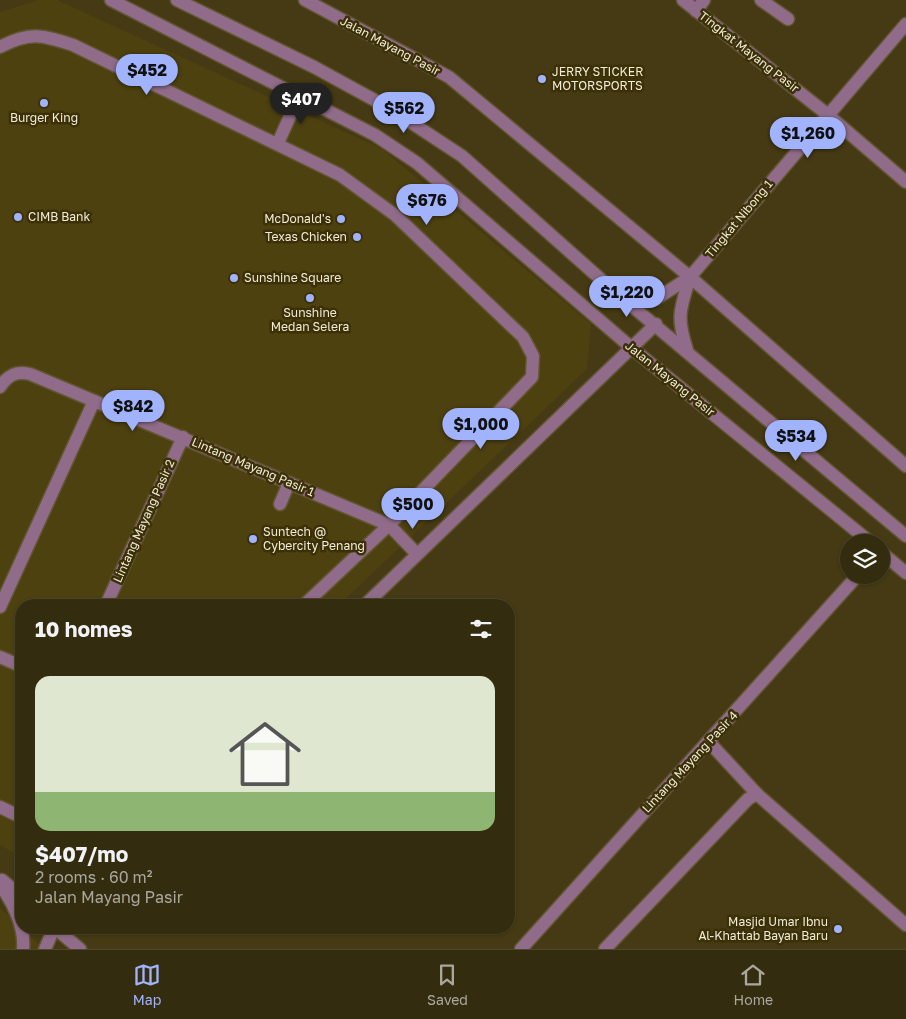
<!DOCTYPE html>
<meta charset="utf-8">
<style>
body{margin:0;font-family:"Golos Text",sans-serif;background:#3c3417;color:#f1f3f6;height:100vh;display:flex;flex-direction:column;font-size:19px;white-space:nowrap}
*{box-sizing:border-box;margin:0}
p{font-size:16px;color:#a9a79e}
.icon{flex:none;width:28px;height:28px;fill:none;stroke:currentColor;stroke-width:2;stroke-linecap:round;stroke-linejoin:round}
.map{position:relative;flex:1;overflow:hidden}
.drawer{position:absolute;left:15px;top:599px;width:500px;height:335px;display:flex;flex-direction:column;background:#342c0e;border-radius:20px;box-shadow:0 1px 4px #0004,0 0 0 1px #4e482e}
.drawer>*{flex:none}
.buttons{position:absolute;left:840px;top:534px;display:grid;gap:10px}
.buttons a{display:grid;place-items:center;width:50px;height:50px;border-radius:50%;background:#342c0e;box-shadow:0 1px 4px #0004,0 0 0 1px #4e482e;font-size:25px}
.price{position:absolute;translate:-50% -42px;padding:0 11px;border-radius:18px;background:#a1b3fd;color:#111;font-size:16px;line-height:32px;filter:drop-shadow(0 1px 2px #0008)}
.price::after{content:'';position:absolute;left:50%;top:30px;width:15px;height:11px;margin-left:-8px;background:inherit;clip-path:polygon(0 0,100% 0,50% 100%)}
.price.active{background:#222;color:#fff}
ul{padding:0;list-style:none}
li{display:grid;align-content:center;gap:10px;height:265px;padding:0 20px}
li+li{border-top:1px solid #4e482e}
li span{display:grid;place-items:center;height:155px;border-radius:15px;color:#555}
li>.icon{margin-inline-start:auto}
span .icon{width:90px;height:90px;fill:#fffc;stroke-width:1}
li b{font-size:21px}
h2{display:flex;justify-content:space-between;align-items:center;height:60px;padding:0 20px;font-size:21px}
.tabs{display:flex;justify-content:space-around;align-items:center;height:70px;border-top:1px solid #4e482e;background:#342c0e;font-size:14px;color:#a9a79e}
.tabs a{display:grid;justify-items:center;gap:2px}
.tabs .active{color:#a1b3fd}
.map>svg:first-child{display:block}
</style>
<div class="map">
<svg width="906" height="949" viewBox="0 0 906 949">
<rect width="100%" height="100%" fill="#453a13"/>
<g fill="#4e4110">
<polygon points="39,0 57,0 382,149 591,324 587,369 339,605 21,605 21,857 0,845 0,12"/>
<polygon points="0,908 21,928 44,949 0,949"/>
</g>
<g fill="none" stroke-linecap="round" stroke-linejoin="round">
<defs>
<g id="minor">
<polyline points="111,0 375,135 417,163 633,349 870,542"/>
<polyline points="177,0 314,67 389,108 462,156 614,291 906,536"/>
<polyline points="305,0 449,77 690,277 906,466"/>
<polyline points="683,0 828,115 906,182"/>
<polyline points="761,0 788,19"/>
<polyline points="696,11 704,0"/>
<path d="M0,47C30,31 42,35 73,45L340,175L395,215L523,337L533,356L532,377L389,525L304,605"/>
<polyline points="278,143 299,96"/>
<polyline points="623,294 646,301 656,299 690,277 906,24"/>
<path d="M687,350C676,316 680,310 690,277"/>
<path d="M0,387C8,375 16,371 30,374L389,525L417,554"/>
<polyline points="280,504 289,483"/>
<polyline points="881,552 906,573"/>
<polyline points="106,605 183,437"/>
<polyline points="365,605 656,324"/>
<polyline points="0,607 94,401"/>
<polyline points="0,657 21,666"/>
<polyline points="709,742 757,794 906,925"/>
<polyline points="0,807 21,817"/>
<polyline points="2,880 21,896"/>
<path d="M0,885C13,902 25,927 23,949"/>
<polyline points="55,928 80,949"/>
<polyline points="45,949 54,928"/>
<polyline points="521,949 858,575"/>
<polyline points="605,949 748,799 757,794"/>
</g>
</defs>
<use href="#minor" stroke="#615632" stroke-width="15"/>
<use href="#minor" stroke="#916c8a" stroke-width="12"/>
</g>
<g fill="#a1b3fd" stroke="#3b3007" stroke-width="2">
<circle cx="542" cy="79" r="5"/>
<circle cx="44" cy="103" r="5"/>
<circle cx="18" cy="217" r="5"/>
<circle cx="341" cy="219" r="5"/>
<circle cx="357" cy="237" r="5"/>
<circle cx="234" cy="278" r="5"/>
<circle cx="310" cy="298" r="5"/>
<circle cx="253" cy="539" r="5"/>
<circle cx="838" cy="929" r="5"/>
</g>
<g text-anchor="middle" stroke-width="5" stroke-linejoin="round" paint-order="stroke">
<g font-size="12" fill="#f1ebd6" stroke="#3b3007">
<text transform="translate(390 46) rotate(28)" y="4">Jalan Mayang Pasir</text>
<text transform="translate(749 52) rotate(38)" y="4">Tingkat Mayang Pasir</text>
<text transform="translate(739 219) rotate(-50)" y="4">Tingkat Nibong 1</text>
<text transform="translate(670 379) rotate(39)" y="4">Jalan Mayang Pasir</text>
<text transform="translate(253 467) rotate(23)" y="4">Lintang Mayang Pasir 1</text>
<text transform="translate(144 521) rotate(-66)" y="4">Lintang Mayang Pasir 2</text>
<text transform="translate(690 762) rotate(-47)" y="4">Lintang Mayang Pasir 4</text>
</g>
<g font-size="12" fill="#f1ebd6" stroke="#3b3007" text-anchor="start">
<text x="552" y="76">JERRY STICKER<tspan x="552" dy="14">MOTORSPORTS</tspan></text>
<text x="44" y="122" text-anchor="middle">Burger King</text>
<text x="28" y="221">CIMB Bank</text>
<text x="331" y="223" text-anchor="end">McDonald's</text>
<text x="347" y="241" text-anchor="end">Texas Chicken</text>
<text x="244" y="282">Sunshine Square</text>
<text x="310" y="317" text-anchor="middle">Sunshine<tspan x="310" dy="14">Medan Selera</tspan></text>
<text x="263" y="536">Suntech @<tspan x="263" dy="14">Cybercity Penang</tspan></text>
<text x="828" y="926" text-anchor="end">Masjid Umar Ibnu<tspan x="828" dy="14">Al-Khattab Bayan Baru</tspan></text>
</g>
</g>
</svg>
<div class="buttons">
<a><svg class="icon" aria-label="layers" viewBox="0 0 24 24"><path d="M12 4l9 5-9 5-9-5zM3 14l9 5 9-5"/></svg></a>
</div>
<b class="price" style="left:147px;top:96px">$452</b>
<b class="price active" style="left:301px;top:125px">$407</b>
<b class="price" style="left:404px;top:134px">$562</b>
<b class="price" style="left:808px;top:159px">$1,260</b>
<b class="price" style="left:427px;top:226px">$676</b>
<b class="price" style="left:627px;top:318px">$1,220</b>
<b class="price" style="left:133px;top:432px">$842</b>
<b class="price" style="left:481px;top:450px">$1,000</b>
<b class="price" style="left:796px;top:462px">$534</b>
<b class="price" style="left:413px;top:530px">$500</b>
<section class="drawer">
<h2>10 homes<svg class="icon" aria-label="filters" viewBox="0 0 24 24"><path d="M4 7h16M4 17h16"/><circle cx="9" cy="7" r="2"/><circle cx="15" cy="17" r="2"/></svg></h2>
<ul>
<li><span style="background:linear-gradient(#dfe7d0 75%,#8fb573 0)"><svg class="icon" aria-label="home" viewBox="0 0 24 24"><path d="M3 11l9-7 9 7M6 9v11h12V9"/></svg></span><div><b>$407/mo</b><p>2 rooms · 60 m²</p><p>Jalan Mayang Pasir</p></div></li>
</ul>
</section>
</div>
<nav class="tabs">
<a class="active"><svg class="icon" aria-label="map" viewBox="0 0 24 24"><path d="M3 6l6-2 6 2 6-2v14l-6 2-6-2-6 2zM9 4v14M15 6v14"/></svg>Map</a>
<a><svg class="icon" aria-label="saved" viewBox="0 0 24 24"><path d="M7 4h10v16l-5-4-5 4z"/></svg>Saved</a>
<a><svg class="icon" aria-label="home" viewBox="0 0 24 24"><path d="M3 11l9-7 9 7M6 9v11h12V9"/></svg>Home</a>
</nav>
